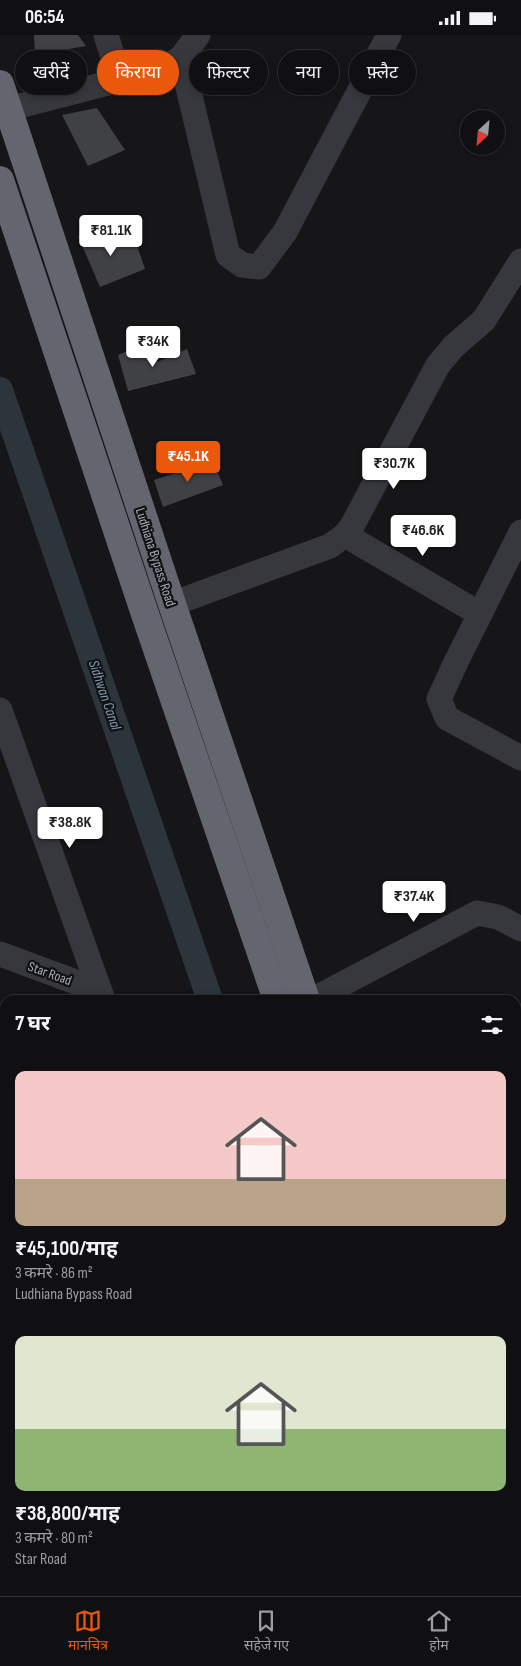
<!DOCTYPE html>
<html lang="hi">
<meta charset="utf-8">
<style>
body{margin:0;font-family:"Sofia Sans Condensed","Noto Sans Devanagari",sans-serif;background:#19191b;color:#f1f3f6;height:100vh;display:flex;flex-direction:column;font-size:19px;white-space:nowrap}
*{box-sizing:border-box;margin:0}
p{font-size:16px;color:#9c9d9f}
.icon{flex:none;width:28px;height:28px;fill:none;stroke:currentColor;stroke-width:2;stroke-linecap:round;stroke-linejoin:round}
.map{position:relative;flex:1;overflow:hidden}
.panel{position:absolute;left:0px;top:960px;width:521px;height:601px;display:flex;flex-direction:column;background:#101012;border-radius:15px 15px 0 0;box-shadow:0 2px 8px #0003,0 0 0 1px #303032}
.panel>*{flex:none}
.banner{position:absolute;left:15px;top:15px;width:491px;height:45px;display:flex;gap:10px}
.needle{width:32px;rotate:206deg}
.controls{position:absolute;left:460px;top:75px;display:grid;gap:10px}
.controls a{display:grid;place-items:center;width:45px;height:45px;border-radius:50%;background:#101012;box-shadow:0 2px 8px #0003,0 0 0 1px #303032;font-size:25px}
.price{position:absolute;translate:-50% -42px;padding:0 11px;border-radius:5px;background:#fff;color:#222;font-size:16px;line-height:32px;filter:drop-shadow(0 1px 2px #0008)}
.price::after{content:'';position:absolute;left:50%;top:30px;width:15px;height:11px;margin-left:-8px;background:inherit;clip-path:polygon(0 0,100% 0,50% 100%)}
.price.active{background:#ea580c;color:#fff}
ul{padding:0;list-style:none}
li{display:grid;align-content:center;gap:10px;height:265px;padding:0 15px}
li span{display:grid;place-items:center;height:155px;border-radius:10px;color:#555}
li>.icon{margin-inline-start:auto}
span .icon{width:90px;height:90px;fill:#fffc;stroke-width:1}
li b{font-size:21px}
h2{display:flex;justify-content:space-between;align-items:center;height:60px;padding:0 15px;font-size:21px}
.tag{padding:0 18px;border-radius:22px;background:#101012;box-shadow:0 2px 8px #0003,0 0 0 1px #303032;font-size:18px;line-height:45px}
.tag.active{background:#ea580c;color:#fff}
.status{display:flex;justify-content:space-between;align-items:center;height:35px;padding:0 25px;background:#101012;direction:ltr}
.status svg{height:14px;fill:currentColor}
.menu{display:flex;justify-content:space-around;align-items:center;height:70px;border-top:1px solid #303032;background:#101012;font-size:14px;color:#9c9d9f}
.menu a{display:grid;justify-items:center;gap:2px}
.menu .active{color:#ea580c}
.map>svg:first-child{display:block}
</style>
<div class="status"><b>06:54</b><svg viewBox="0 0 49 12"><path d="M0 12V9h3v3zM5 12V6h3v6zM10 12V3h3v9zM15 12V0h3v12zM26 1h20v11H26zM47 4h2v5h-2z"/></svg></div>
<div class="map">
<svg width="521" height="1561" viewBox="0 0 521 1561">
<rect width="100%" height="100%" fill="#161618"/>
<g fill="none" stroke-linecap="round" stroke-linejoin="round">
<g stroke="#2c353c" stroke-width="26">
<polyline points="0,355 210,965"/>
<polyline points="414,1556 416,1561"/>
</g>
</g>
<g fill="#404145">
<polygon points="34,0 78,0 86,11 35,20"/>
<polygon points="97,73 125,115 88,131 62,80"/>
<polygon points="103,193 113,212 135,205 145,234 100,252 78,201"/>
<polygon points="144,309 157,327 187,314 196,339 128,356 118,320"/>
<polygon points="213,426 223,450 163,472 154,445"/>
</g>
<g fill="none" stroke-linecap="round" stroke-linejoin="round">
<g stroke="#37383d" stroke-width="25">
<polyline points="106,0 120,45"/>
<polyline points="181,23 228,220 242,230 259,232 285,197 389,0"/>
<polyline points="8,74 120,45 153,39 181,23 198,0"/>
<polyline points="521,497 457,625 439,664 447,683 521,723"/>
<polyline points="345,500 480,579"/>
<polyline points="172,569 330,511 345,500 352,491 438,330 453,312 484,285 521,226"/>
<polyline points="0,675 103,965"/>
<polyline points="0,919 100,956"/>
<polyline points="312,965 477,878 498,882 521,894"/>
<polyline points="516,1055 521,1057"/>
<polyline points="516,1179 521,1181"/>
<polyline points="0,1241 5,1244"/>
<polyline points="516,1315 521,1318"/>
<polyline points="0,1419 5,1421"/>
<polyline points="282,1556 283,1561"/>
<polyline points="0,1558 5,1548"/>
</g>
<g stroke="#63666e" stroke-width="28">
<polyline points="0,49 172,569 306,965"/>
<polyline points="0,145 145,579 277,965"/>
<polyline points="470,1556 471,1561"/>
<polyline points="500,1556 502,1561"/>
</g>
</g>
<g text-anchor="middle" stroke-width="4.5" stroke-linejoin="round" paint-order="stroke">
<g font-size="14" fill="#a8adb8" stroke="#111113">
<text transform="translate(156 522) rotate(72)" y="5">Ludhiana Bypass Road</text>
<text transform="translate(50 938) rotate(20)" y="5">Star Road</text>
</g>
<g font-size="15" font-style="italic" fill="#7f9bb3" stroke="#111113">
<text transform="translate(105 660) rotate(71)" y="5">Sidhwan Canal</text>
</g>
</g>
</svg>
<div class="controls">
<a><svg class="needle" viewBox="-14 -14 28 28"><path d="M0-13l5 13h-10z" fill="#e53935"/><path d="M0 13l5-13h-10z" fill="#9c9d9f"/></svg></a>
</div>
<b class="price" style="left:111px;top:222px">₹81.1K</b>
<b class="price" style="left:153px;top:333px">₹34K</b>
<b class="price active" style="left:188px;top:448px">₹45.1K</b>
<b class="price" style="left:394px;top:455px">₹30.7K</b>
<b class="price" style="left:423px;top:522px">₹46.6K</b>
<b class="price" style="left:70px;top:814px">₹38.8K</b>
<b class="price" style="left:414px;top:888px">₹37.4K</b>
<div class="banner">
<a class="tag">खरीदें</a>
<a class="tag active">किराया</a>
<a class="tag">फ़िल्टर</a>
<a class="tag">नया</a>
<a class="tag">फ़्लैट</a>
</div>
<section class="panel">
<h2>7 घर<svg class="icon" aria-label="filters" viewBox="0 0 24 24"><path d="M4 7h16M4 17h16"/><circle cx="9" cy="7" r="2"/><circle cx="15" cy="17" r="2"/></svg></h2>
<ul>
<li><span style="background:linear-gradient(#f6c9c9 70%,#b9a48a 0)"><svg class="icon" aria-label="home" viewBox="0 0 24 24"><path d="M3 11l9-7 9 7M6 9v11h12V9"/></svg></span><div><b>₹45,100/माह</b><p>3 कमरे · 86 m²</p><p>Ludhiana Bypass Road</p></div></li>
<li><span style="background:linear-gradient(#dfe7d0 60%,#8fb573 0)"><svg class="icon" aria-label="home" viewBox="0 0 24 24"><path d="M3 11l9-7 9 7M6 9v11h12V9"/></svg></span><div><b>₹38,800/माह</b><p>3 कमरे · 80 m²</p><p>Star Road</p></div></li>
</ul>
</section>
</div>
<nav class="menu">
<a class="active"><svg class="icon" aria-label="map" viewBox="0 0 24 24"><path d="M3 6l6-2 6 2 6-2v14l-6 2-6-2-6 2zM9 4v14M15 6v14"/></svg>मानचित्र</a>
<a><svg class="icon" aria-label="saved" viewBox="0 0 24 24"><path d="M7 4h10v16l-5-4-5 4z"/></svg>सहेजे गए</a>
<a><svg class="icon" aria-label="home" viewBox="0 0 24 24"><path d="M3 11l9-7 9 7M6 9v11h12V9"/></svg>होम</a>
</nav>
